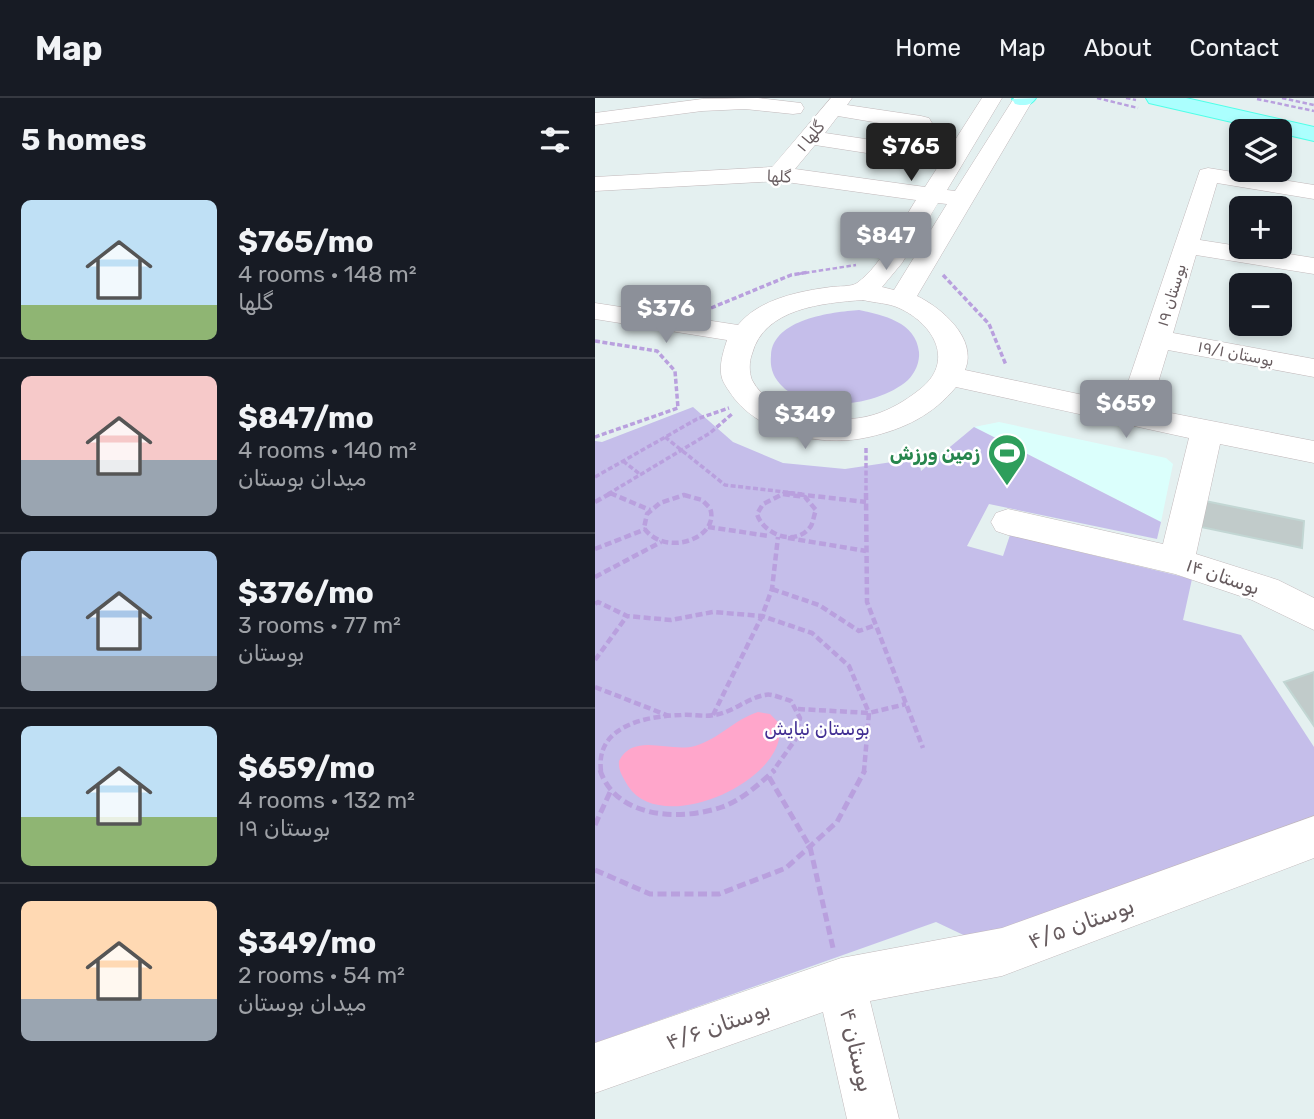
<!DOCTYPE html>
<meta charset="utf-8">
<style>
body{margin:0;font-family:Rubik,Vazirmatn,sans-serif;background:#242831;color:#f1f3f6;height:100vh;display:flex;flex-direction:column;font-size:26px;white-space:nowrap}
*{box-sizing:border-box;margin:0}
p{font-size:23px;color:#9ea1a6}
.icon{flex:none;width:38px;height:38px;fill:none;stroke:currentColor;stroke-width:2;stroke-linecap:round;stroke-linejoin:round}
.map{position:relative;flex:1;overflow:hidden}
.drawer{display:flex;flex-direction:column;background:#171b24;width:595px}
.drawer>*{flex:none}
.buttons{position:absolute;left:634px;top:21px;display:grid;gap:14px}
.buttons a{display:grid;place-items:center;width:63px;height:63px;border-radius:10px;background:#171b24;box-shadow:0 4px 10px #0003;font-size:35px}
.price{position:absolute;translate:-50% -60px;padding:0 16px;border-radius:7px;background:#8c9099;color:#fff;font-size:23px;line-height:46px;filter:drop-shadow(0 2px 4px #0008)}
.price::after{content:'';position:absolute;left:50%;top:42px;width:21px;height:16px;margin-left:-10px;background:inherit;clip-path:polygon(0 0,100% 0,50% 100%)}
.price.on{background:#222;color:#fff}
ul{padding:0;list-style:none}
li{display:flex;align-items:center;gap:21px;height:175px;padding:0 21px}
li+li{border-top:2px solid #363941}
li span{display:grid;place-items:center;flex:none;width:196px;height:140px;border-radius:10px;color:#555}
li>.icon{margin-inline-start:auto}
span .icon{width:84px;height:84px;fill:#fffc;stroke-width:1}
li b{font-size:30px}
h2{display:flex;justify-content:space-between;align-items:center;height:84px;padding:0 21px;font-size:30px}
header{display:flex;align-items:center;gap:42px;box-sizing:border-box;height:98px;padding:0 35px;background:#171b24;border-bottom:2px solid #363941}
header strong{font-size:33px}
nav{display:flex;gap:38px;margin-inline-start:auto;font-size:24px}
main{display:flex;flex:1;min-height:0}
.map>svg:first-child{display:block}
</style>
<header>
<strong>Map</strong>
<nav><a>Home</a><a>Map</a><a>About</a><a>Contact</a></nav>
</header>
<main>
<section class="drawer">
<h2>5 homes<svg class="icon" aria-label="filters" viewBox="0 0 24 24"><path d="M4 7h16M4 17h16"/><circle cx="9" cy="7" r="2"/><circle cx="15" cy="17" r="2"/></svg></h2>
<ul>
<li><span style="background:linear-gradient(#bfe0f5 75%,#8fb573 0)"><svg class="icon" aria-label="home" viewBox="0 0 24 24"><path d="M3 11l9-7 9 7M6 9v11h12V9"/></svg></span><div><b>$765/mo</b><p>4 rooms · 148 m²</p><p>گلها</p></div></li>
<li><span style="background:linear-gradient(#f6c9c9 60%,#9aa5b1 0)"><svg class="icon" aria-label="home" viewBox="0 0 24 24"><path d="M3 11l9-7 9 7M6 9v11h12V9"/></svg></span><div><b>$847/mo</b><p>4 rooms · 140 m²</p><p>میدان بوستان</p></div></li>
<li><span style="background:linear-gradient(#a9c7e8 75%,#9aa5b1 0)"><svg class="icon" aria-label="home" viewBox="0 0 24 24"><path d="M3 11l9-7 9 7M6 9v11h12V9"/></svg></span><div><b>$376/mo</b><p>3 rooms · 77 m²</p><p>بوستان</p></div></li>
<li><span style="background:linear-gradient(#bfe0f5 65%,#8fb573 0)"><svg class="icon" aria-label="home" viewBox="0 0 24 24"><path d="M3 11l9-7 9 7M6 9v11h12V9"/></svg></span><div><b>$659/mo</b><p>4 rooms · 132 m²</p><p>بوستان ۱۹</p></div></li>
<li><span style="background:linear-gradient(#ffd9b3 70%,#9aa5b1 0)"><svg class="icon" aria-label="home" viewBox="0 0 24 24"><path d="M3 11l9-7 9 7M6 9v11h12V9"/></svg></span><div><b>$349/mo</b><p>2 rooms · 54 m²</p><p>میدان بوستان</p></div></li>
</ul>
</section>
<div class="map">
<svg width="719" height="1021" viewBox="0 0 719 1021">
<rect width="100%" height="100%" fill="#e4f0f0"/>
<polygon fill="#dbfffc" points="404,324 571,360 578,366 566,424 379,329"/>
<g fill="#c5beea">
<path d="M264,212C288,217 321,224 324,254C325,264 320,275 313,282C284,308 213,318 185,286C177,277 175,268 176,257C178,221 237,214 264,212Z"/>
<polygon points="98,309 138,344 188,365 250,371 324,360 326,373 379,329 566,424 562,441 394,406 372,448 408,458 415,437 597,481 588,522 646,537 719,649 719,725 396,850 341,824 0,945 0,343 7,344"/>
</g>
<path fill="#ffa6cb" d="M163,614L175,616L184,625C184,630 185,637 184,641C174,690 64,736 33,688C28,679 23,673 24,663C39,634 74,655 100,648C124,641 140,621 163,614Z"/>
<g fill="#c1cbca" stroke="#c2d6d3" stroke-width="2">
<polygon points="610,403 709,423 707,450 606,429"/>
<polygon points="719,574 719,628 689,584"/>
</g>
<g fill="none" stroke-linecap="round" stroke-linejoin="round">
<defs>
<g id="minor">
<polygon points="163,0 206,5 209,10 206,15 198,16 150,11 107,13 0,27 0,15 107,1"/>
<path d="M236,0H257L252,7L326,18L334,20L337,25L334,30L326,32L243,18L230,35L304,46L312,48L315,53L312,58L304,60L220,47L200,71L330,89L387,0H407L352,92L360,93L419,0H439L322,198C347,210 383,241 370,272L526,305L605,72L613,70L719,87V101L622,85L605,142L719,160V176L601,157L578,235L719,261V279L573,252L555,311L719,343V365L625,346L601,456L683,482L719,500V532L657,502L580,476L413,437L401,433L396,424L401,415L413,411L568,446L594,340L361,289C338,317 309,331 274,339C227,350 161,336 134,293C130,287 126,281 126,274C125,263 129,252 132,242L0,221V205L143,227C164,201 205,193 236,189C243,188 256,189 262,185C288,166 304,128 321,102L184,83L0,93V79L177,69ZM343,105L352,106L299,192L287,189L307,165ZM268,202C280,205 293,205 304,210C339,226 361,264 324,292C310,303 295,312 278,317C242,328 176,319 157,282C154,274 154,264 157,256C169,210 228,205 268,202Z"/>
<polygon points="719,718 719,760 407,878 275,903 304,1021 252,1021 228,914 0,995 0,945 246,860 407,830"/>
</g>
<g id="major">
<path d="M441,0C436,8 429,8 420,6L417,1Z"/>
<polygon points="551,0 591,0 719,29 719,43 554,5"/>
</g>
</defs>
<use href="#minor" stroke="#c2b9bb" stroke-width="1"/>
<use href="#major" stroke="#4fffe8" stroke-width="2"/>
<g stroke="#b9a0de" stroke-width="2.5" stroke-dasharray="4.5 2.5" stroke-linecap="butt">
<polyline points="502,0 543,10"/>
<polyline points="531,0 541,2"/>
<polyline points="687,0 719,7"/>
<polyline points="662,1 719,13"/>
<polyline points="203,176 261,167"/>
</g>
<g stroke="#b9a0de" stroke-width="3.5" stroke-dasharray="5 2.5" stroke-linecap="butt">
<polyline points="348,177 394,226 411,267"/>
<polyline points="116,210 196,177 214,174"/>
<polyline points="0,243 62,253 80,273 83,310 0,339"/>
<polyline points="70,339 130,387 207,396"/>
<polyline points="271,350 271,396"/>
<polyline points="28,363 46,377"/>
<polyline points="0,379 102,321 134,310"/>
<polyline points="15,395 18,396"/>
<polyline points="13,396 115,335 137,316"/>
</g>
<g stroke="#b9a0de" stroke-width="4.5" stroke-dasharray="7 3.5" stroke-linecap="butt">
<polyline points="15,395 55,412"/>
<polyline points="192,395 271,404"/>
<polyline points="271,395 272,504 328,650"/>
<path d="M188,396L210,399L221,412C219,417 218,424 216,428C201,450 168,436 162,416L168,406Z"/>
<path d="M89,397L107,402L115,410C126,440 70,460 49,430L52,416L65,405Z"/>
<polyline points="0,404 16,395"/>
<polyline points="113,429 174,438"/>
<polyline points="193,440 271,453"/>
<polyline points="0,451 51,431"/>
<polyline points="0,479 66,444"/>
<polyline points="177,491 224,507 264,533 281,527"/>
<polyline points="0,506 3,504 32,518 76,522 118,514 167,518 217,535 254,568 274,615 269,673"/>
<polyline points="0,562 32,518"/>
<polyline points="0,589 74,618"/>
<polyline points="203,611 274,615 311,606"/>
<polyline points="118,617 167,518 177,491 183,439"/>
<path d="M6,673C0,627 53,618 86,617C97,616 109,619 119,617C137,615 152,600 170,597C177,595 188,601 196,603L205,620L200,642L178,673"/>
</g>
<g stroke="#b9a0de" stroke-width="5" stroke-dasharray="9 4.5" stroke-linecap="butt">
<path d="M5,672C21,721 86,723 127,709C147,702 164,686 180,672"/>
<polyline points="174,679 215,749 238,850"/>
<polyline points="0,727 16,692"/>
<polyline points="0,772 55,796 124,796 191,770 242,724 270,672"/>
</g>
<use href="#minor" fill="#fff" fill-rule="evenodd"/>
<use href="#major" fill="#abfffe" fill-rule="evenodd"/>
</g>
<defs>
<symbol id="stadium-pin" viewBox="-11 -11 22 30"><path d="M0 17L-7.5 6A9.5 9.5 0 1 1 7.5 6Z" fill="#2e9e5b" stroke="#fff"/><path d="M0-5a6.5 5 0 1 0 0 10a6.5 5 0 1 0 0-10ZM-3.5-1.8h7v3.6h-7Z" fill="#fff"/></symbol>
</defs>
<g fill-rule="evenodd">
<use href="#stadium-pin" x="390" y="333" width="44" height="60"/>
</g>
<g text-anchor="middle" stroke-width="5" stroke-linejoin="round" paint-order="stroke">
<g font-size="16" fill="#675c5f" stroke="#fff">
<text transform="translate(215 38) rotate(-50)" y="6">گلها ۱</text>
<text transform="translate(184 78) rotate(2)" y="6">گلها</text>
<text transform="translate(576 197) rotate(-73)" y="6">بوستان ۱۹</text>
<text transform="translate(641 255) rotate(11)" y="6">بوستان ۱۹/۱</text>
</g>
<g font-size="19" font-weight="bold" fill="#27864d" stroke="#fff" text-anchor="end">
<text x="385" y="362">زمین ورزش</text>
</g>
<g font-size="19" fill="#675c5f" stroke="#fff">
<text transform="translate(628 478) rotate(19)" y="7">بوستان ۱۴</text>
</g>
<g font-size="19" fill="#422f93" stroke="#fff">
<text x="222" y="637">بوستان نیایش</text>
</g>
<g font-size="23" fill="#675c5f" stroke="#fff">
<text transform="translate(486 825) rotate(-20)" y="8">بوستان ۴/۵</text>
<text transform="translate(123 927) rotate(-19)" y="8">بوستان ۴/۶</text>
<text transform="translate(262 952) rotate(77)" y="8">بوستان ۴</text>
</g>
</g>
</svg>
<div class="buttons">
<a><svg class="icon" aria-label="layers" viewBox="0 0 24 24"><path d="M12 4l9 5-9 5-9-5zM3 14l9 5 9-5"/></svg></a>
<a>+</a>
<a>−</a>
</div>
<b class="price on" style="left:316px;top:85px">$765</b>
<b class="price" style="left:291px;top:174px">$847</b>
<b class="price" style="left:71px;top:247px">$376</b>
<b class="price" style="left:531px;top:342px">$659</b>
<b class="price" style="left:210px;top:353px">$349</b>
</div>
</main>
